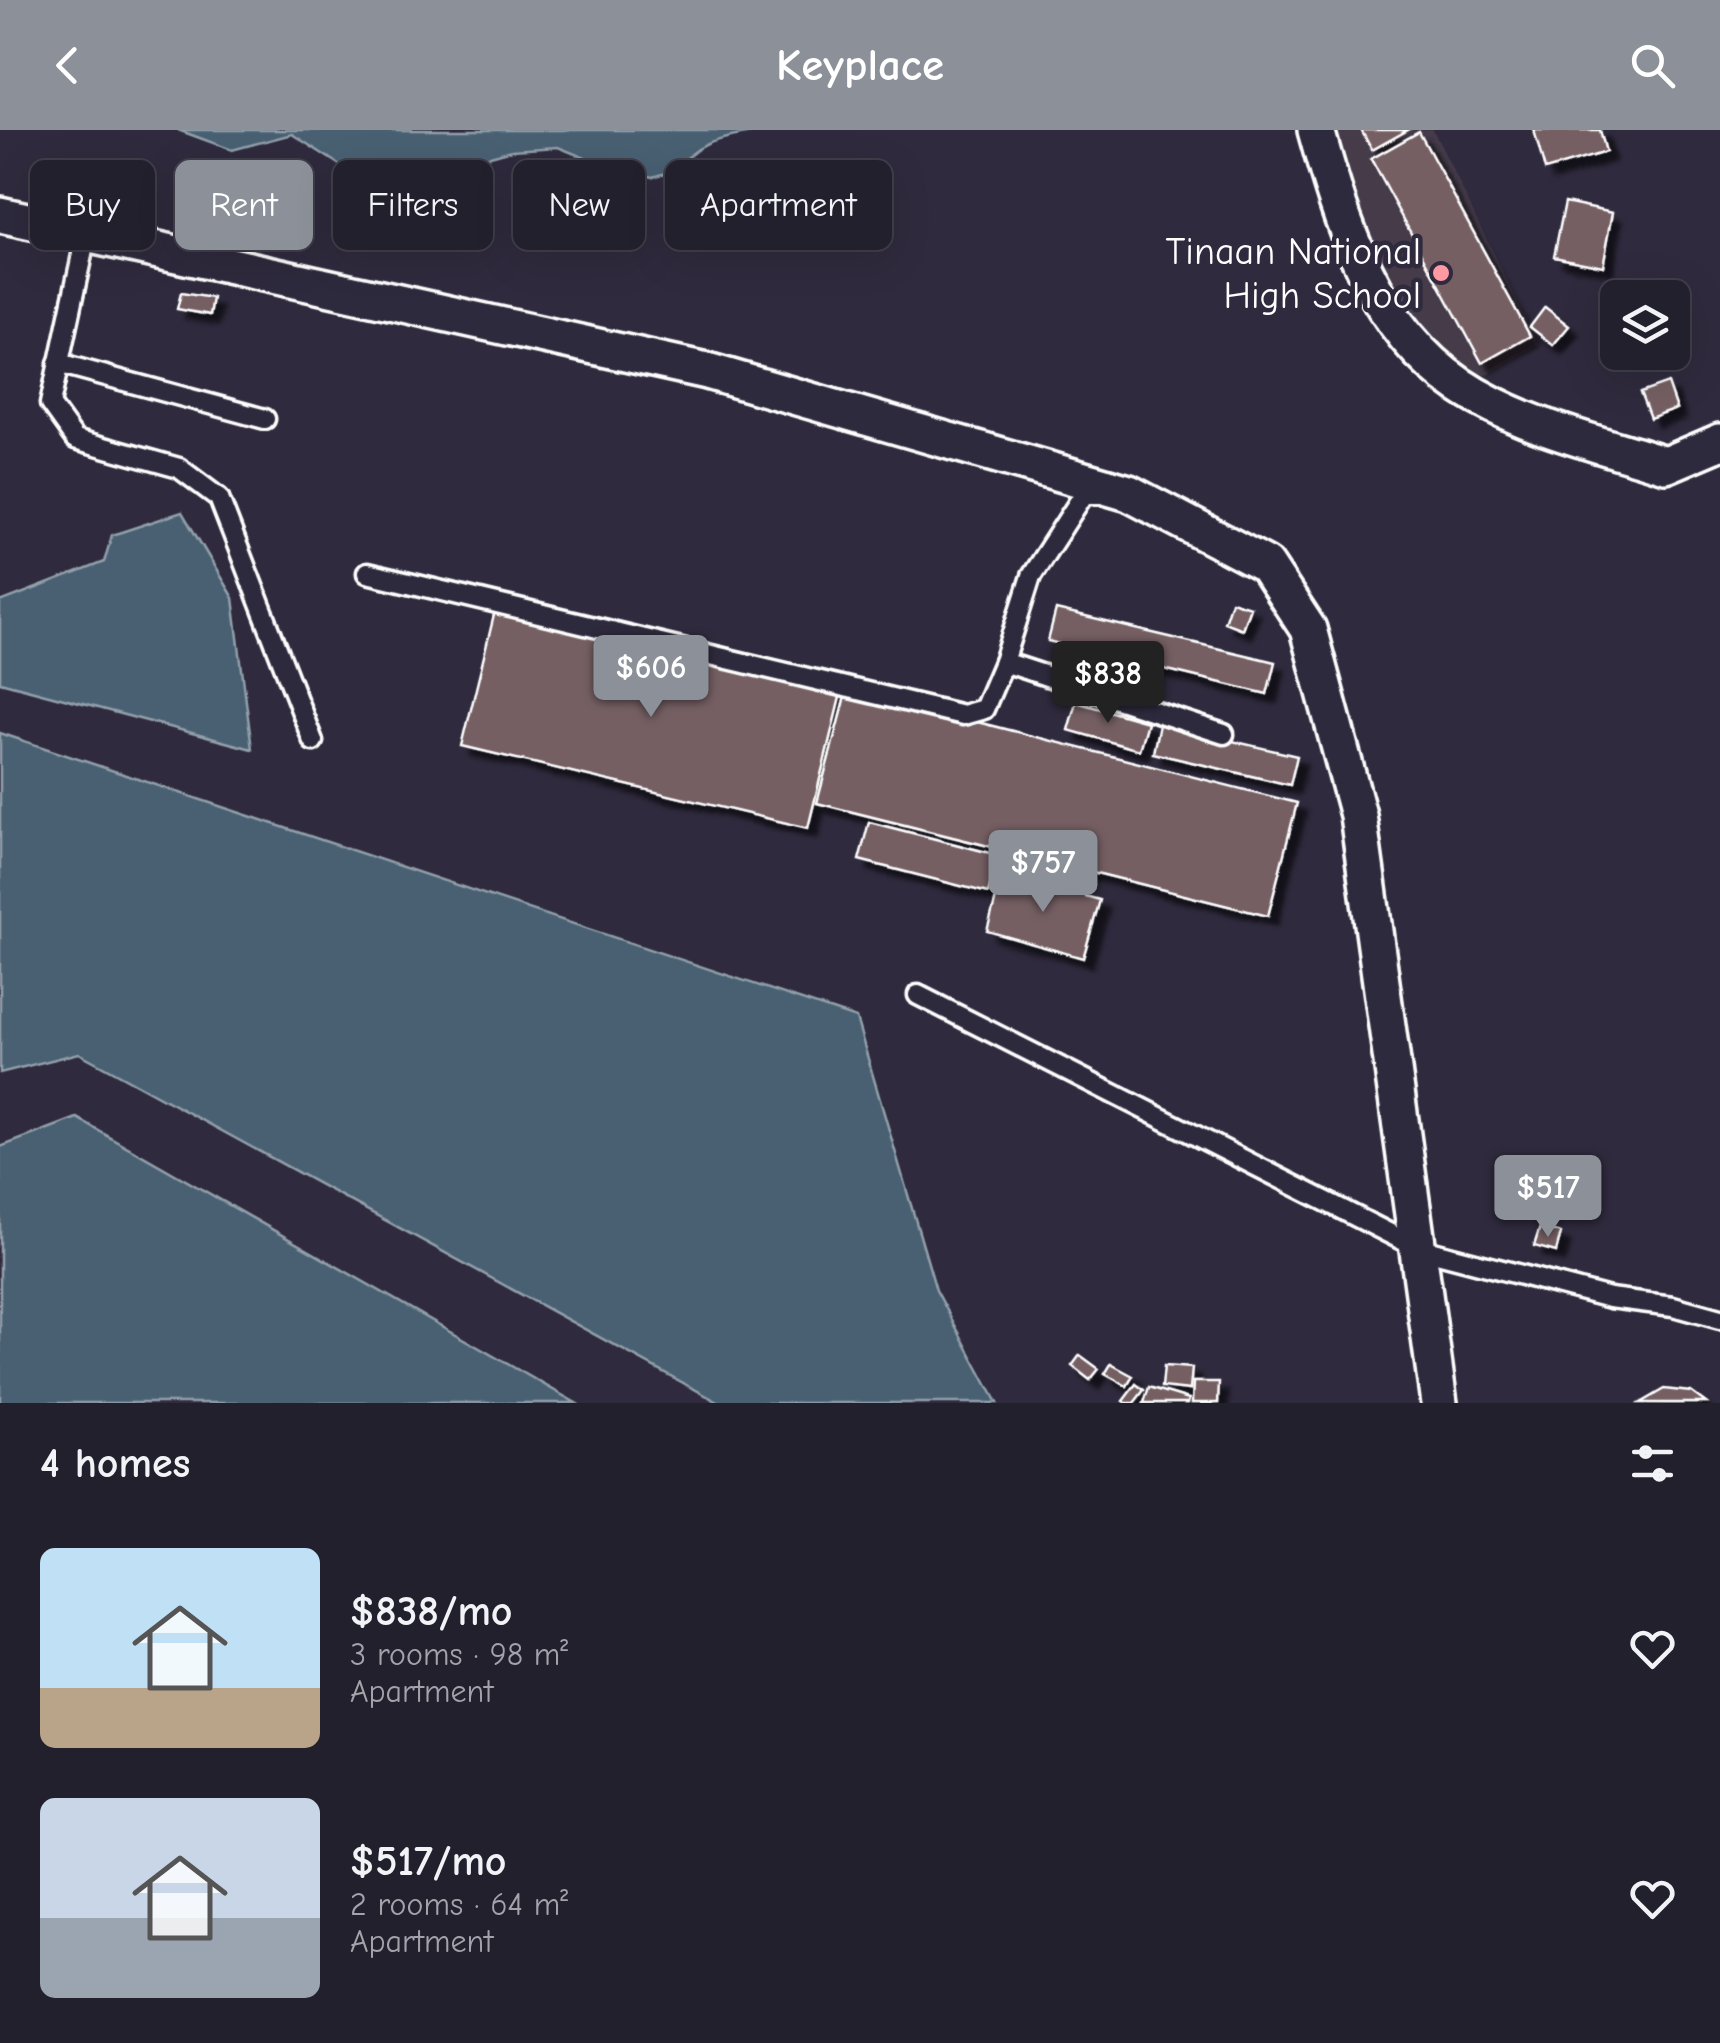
<!DOCTYPE html>
<meta charset="utf-8">
<style>
body{margin:0;font-family:"Comic Neue",sans-serif;background:#2b2836;color:#f1f3f6;height:100vh;display:flex;flex-direction:column;font-size:38px;white-space:nowrap}
*{box-sizing:border-box;margin:0}
p{font-size:32px;color:#a3a3aa}
.icon{flex:none;width:55px;height:55px;fill:none;stroke:currentColor;stroke-width:2;stroke-linecap:round;stroke-linejoin:round}
.map{position:relative;height:1273px;overflow:hidden}
.drawer{display:flex;flex-direction:column;background:#23202e;flex:1}
.drawer>*{flex:none}
.guide{position:absolute;left:30px;top:30px;width:1000px;height:90px;display:flex;gap:20px}
.buttons{position:absolute;left:1600px;top:150px;display:grid;gap:20px}
.buttons a{display:grid;place-items:center;width:90px;height:90px;border-radius:15px;background:#23202e;box-shadow:0 10px 40px #0002,0 0 0 2px #403e4a;font-size:50px}
.price{position:absolute;translate:-50% -85px;padding:0 22px;border-radius:10px;background:#8c9099;color:#fff;font-size:32px;line-height:65px;filter:drop-shadow(0 2px 5px #0008)}
.price::after{content:'';position:absolute;left:50%;top:60px;width:30px;height:22px;margin-left:-15px;background:inherit;clip-path:polygon(0 0,100% 0,50% 100%)}
.price.current{background:#222;color:#fff}
ul{padding:0;list-style:none}
li{display:flex;align-items:center;gap:30px;height:250px;padding:0 40px}
li span{display:grid;place-items:center;flex:none;width:280px;height:200px;border-radius:15px;color:#555}
li>.icon{margin-inline-start:auto}
span .icon{width:120px;height:120px;fill:#fffc;stroke-width:1}
li b{font-size:42px}
h2{display:flex;justify-content:space-between;align-items:center;height:120px;padding:0 40px;font-size:42px}
.chip{padding:0 35px;border-radius:15px;background:#23202e;box-shadow:0 10px 40px #0002,0 0 0 2px #403e4a;font-size:35px;line-height:90px}
.chip.current{background:#8c9099;color:#fff}
header{display:flex;justify-content:space-between;align-items:center;height:130px;padding:0 40px;background:#8c9099;color:#fff;font-size:45px;font-weight:600}
.map>svg:first-child{display:block}
</style>
<header><svg class="icon" aria-label="back" viewBox="0 0 24 24"><path d="M15 5l-7 7 7 7"/></svg>Keyplace<svg class="icon" aria-label="search" viewBox="0 0 24 24"><circle cx="10" cy="10" r="6"/><path d="M15 15l6 6"/></svg></header>
<div class="map">
<svg width="1720" height="1273" viewBox="0 0 1720 1273">
<defs>
<filter id="shadow"><feDropShadow dx="9" dy="9" stdDeviation="2.5" flood-color="#0009"/></filter>
</defs>
<rect width="100%" height="100%" fill="#2f2a3d"/>
<filter id="ink" filterUnits="userSpaceOnUse"><feTurbulence type="fractalNoise" baseFrequency=".01" numOctaves="2"/><feDisplacementMap in="SourceGraphic" scale="20" xChannelSelector="R" yChannelSelector="G"/><feConvolveMatrix kernelMatrix="1 2 1 2 8 2 1 2 1" color-interpolation-filters="sRGB"/></filter>
<g filter="url(#ink)">
<polygon fill="#443a49" points="1323,0 1433,0 1538,214 1487,245 1460,239 1395,173"/>
<g fill="#496173" stroke="#92a0ab" stroke-width="2.5">
<path d="M178,0H765C734,8 697,7 679,39L652,47L605,36L558,17L512,20L389,54L363,50L292,4L232,20Z"/>
<polygon points="182,382 233,468 252,619 0,552 0,472 104,432 112,405"/>
<polygon points="0,603 856,888 936,1160 997,1273 720,1273 79,923 0,943"/>
<polygon points="77,988 576,1273 0,1273 0,1017"/>
</g>
<g fill="#755e64" stroke="#fff" stroke-width="2.5" filter="url(#shadow)">
<polygon points="1361,0 1408,0 1372,20"/>
<polygon points="1534,0 1600,0 1606,22 1545,40"/>
<polygon points="1419,2 1530,206 1482,233 1371,29"/>
<polygon points="1565,72 1613,82 1603,136 1554,126"/>
<polygon points="181,163 213,168 210,185 177,179"/>
<polygon points="1545,177 1569,196 1553,215 1530,197"/>
<polygon points="1668,253 1677,279 1650,289 1640,263"/>
<polygon points="1231,471 1250,477 1242,499 1224,492"/>
<polygon points="1056,480 1275,532 1267,564 1048,511"/>
<polygon points="495,481 841,563 808,698 462,616"/>
<polygon points="847,559 1297,673 1268,786 817,673"/>
<polygon points="1076,572 1147,592 1139,620 1068,600"/>
<polygon points="1159,594 1297,626 1290,655 1153,623"/>
<polygon points="869,692 998,725 988,763 859,730"/>
<polygon points="1003,743 1100,770 1083,828 987,801"/>
<polygon points="1540,1097 1561,1103 1556,1122 1534,1116"/>
<polygon points="1080,1225 1099,1239 1090,1250 1072,1236"/>
<polygon points="1111,1234 1133,1246 1127,1256 1105,1244"/>
<polygon points="1164,1236 1192,1238 1190,1260 1162,1257"/>
<polygon points="1193,1252 1219,1252 1218,1273 1192,1273"/>
<polygon points="1136,1254 1144,1260 1134,1273 1126,1273 1123,1271"/>
<polygon points="1149,1257 1189,1269 1188,1273 1144,1273"/>
<polygon points="1664,1259 1691,1262 1706,1273 1640,1273"/>
</g>
<g fill="none" stroke-linecap="round" stroke-linejoin="round">
<defs>
<g id="lane">
<polyline points="86,106 50,274 75,309 179,338 219,368 313,611"/>
<polyline points="58,233 265,289"/>
<polyline points="1103,364 1084,364 1031,446 1004,532 1224,604"/>
<polyline points="367,443 963,585 984,579 1004,532"/>
<polyline points="918,865 1418,1118 1610,1168 1673,1176 1720,1189"/>
</g>
<g id="street">
<path d="M1316,0C1342,94 1373,197 1459,255C1520,296 1597,313 1666,335L1720,312"/>
<polyline points="0,85 707,241 1129,363 1266,435 1308,499 1358,685 1439,1273"/>
</g>
</defs>
<use href="#lane" stroke="#fff" stroke-width="25"/>
<use href="#street" stroke="#fff" stroke-width="42"/>
<use href="#lane" stroke="#2f2a3d" stroke-width="18"/>
<use href="#street" stroke="#2f2a3d" stroke-width="35"/>
</g>
</g>
<circle fill="#ff9aa2" stroke="#2f2a3d" stroke-width="4" cx="1441" cy="143" r="10"/>
<g text-anchor="middle" stroke-width="9" stroke-linejoin="round" paint-order="stroke">
<g font-size="38" fill="#fff" stroke="#2f2a3d" text-anchor="end">
<text x="1421" y="134">Tinaan National<tspan x="1421" dy="44">High School</tspan></text>
</g>
</g>
</svg>
<div class="buttons">
<a><svg class="icon" aria-label="layers" viewBox="0 0 24 24"><path d="M12 4l9 5-9 5-9-5zM3 14l9 5 9-5"/></svg></a>
</div>
<b class="price" style="left:651px;top:590px">$606</b>
<b class="price current" style="left:1108px;top:596px">$838</b>
<b class="price" style="left:1043px;top:785px">$757</b>
<b class="price" style="left:1548px;top:1110px">$517</b>
<div class="guide">
<a class="chip">Buy</a>
<a class="chip current">Rent</a>
<a class="chip">Filters</a>
<a class="chip">New</a>
<a class="chip">Apartment</a>
</div>
</div>
<section class="drawer">
<h2>4 homes<svg class="icon" aria-label="filters" viewBox="0 0 24 24"><path d="M4 7h16M4 17h16"/><circle cx="9" cy="7" r="2"/><circle cx="15" cy="17" r="2"/></svg></h2>
<ul>
<li><span style="background:linear-gradient(#bfe0f5 70%,#b9a48a 0)"><svg class="icon" aria-label="home" viewBox="0 0 24 24"><path d="M3 11l9-7 9 7M6 9v11h12V9"/></svg></span><div><b>$838/mo</b><p>3 rooms · 98 m²</p><p>Apartment</p></div><svg class="icon" aria-label="heart" viewBox="0 0 24 24"><path d="M12 20l-8-8c-3-5 5-10 8-4 3-6 11-1 8 4z"/></svg></li>
<li><span style="background:linear-gradient(#c9d6e8 60%,#9aa5b1 0)"><svg class="icon" aria-label="home" viewBox="0 0 24 24"><path d="M3 11l9-7 9 7M6 9v11h12V9"/></svg></span><div><b>$517/mo</b><p>2 rooms · 64 m²</p><p>Apartment</p></div><svg class="icon" aria-label="heart" viewBox="0 0 24 24"><path d="M12 20l-8-8c-3-5 5-10 8-4 3-6 11-1 8 4z"/></svg></li>
</ul>
</section>
